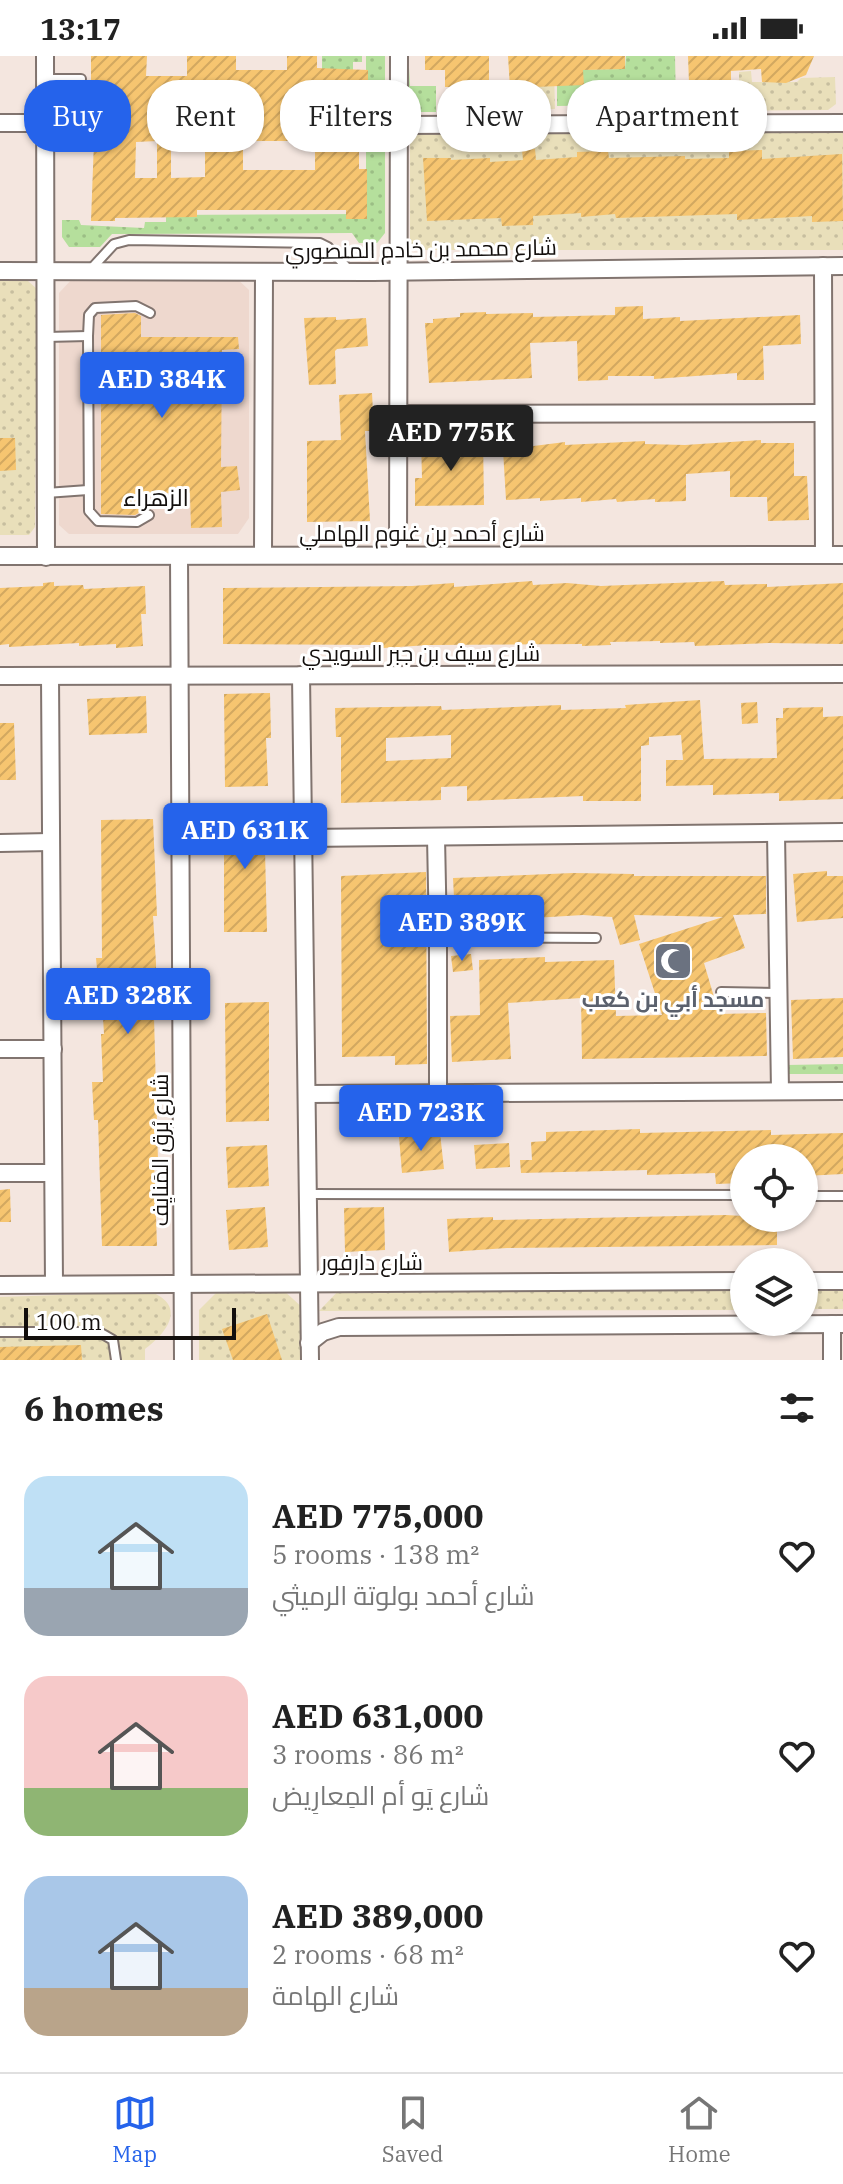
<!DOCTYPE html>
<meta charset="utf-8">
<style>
body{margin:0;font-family:"IBM Plex Serif",Cairo,serif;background:#f6f6f6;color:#222;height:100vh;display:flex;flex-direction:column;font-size:30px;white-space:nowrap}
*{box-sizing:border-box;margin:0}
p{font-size:26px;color:#767676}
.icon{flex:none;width:44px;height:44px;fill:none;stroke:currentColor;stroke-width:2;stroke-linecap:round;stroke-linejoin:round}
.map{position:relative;height:1304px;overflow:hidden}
.side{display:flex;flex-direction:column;background:#fff;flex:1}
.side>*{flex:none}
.banner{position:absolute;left:24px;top:24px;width:796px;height:72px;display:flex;gap:16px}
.fabs{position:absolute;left:730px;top:1088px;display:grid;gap:16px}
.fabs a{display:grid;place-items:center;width:88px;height:88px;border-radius:50%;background:#fff;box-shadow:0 2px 6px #0004;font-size:40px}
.scale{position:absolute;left:24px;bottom:20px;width:212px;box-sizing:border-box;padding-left:8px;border:4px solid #130f0d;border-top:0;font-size:22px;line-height:28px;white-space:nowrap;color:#130f0d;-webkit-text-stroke:6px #fff;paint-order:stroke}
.price{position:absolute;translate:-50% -68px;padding:0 18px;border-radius:8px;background:#2563eb;color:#fff;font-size:26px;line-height:52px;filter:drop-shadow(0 2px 4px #0008)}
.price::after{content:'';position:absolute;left:50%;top:48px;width:24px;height:18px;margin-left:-12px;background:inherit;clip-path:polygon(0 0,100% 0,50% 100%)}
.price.active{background:#222;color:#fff}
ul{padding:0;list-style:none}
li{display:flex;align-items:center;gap:24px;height:200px;padding:0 24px}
li span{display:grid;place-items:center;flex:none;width:224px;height:160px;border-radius:24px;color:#555}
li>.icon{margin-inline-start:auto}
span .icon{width:96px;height:96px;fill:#fffc;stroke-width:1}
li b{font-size:34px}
h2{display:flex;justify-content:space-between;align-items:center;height:96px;padding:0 24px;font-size:34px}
.chip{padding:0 28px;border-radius:32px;background:#fff;box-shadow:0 2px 6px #0004;font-size:28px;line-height:72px}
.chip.active{background:#2563eb;color:#fff}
.status{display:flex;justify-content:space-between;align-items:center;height:56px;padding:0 40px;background:#fff;direction:ltr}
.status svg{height:22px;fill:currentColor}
.tabs{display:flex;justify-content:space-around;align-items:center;height:112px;border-top:2px solid #e0e0e0;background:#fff;font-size:22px;color:#767676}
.tabs a{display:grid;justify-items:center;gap:4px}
.tabs .active{color:#2563eb}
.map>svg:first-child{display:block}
</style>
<div class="status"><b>13:17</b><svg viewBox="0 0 49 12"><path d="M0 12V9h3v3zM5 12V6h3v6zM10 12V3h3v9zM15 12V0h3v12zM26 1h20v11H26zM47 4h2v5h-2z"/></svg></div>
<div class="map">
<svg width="843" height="1304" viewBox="0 0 843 1304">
<defs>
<pattern id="green-dots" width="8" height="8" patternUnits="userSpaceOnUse" patternTransform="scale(2)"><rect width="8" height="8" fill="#b5df9c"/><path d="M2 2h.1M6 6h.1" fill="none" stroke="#9bbe85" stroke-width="1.8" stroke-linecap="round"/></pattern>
<pattern id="sand-dots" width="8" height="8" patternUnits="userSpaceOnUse" patternTransform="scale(2)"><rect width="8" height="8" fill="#e9dfba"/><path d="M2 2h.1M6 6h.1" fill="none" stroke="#c7be9f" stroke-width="1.8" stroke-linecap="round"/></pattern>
<pattern id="building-hatch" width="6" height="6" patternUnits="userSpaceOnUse" patternTransform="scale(2)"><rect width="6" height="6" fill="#f6c570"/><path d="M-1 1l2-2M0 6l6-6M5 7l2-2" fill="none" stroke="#d2a860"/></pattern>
</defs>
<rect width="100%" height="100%" fill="#f4e6df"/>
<polygon fill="#eed8ce" points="74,221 235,221 249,234 249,462 238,478 69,478 59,469 59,237"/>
<g fill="url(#green-dots)">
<polygon points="322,0 362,0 362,6 353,6 353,14 322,14"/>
<polygon points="366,0 385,0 385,177 377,187 359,187 352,177 112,178 100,191 69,191 62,181 62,164 79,164 81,169 144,172 145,166 166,166 166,159 366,158"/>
<polygon points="626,0 675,0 676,48 557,50 557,14 625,13"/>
<polygon points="409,12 410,30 436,30 436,56 420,56 404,45 404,13"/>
<polygon points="843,1008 843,1018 786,1018 786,1009"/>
</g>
<g fill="url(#sand-dots)">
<polygon points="538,0 554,13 555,53 520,54 519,32 539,31"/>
<polygon points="751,15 752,26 797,26 801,22 835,21 836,48 828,54 716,55 715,28 739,28 739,16"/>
<polygon points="63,31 81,31 80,82 63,82"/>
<polygon points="507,32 507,54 456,55 456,33"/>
<polygon points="410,75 843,76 843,194 410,194"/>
<polygon points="0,225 28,225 37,233 35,471 29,479 0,479"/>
<polygon points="342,1231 744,1231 744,1254 319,1255"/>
<rect x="804" y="1231" width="39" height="22"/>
<polygon points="220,1233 282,1233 304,1253 305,1304 199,1304 199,1254"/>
<path d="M151,1236C187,1250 167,1277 145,1293V1304H0V1241Z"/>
</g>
<g fill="url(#building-hatch)" fill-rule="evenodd">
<path d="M91,0H147L146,20H187V0H236V14H287V0H317V12L368,14V37H362L359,78V113H367V163H346V154H197V161L115,162V165H91L96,31H91ZM157,85V122H135L136,86ZM171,85H205V121L171,122ZM243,85H315V114H243Z"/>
<polygon points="425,0 489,0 489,31 445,31 445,14 425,14"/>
<polygon points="508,0 625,0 625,13 583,14 584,29 510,32"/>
<polygon points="688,0 814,0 806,19 786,27 762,26 761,13 731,15 731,29 718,30 718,25 689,27"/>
<polygon points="535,93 536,104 577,101 577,96 608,95 609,102 685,100 685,103 729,102 729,95 762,94 762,103 842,98 843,165 812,166 812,160 737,164 737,158 616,162 615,158 581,161 581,157 533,160 533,169 502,170 501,162 427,165 423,102 451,102 451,104 490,102 490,106 523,104 522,94"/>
<polygon points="643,250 643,263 680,261 680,265 800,259 801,288 763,290 764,324 737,324 737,317 654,323 654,320 608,320 608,324 578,325 577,285 530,287 532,322 429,327 425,267 433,267 433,263 460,261 460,257 486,256 486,258 533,257 533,261 615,259 615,251"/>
<polygon points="135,257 141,260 141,281 238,281 239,293 222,294 221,411 237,410 240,434 221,436 222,471 191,472 190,437 142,437 142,455 135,459 101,458 101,259"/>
<polygon points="336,261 336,264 366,262 368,290 337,293 335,295 336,328 309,329 304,262"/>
<polygon points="372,337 374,375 365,375 370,465 307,466 307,385 341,384 339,339"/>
<polygon points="483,381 484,449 415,450 415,422 422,422 421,383"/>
<polygon points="0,382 15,382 16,414 0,415"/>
<polygon points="761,384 761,387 794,387 794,420 807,420 809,464 768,465 767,441 730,441 730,415 686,418 686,445 655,446 655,443 617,446 616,443 581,446 581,442 540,445 540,442 506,444 503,394 565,386 565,389 645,385 645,388 685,389"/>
<polygon points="532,525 533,529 567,527 601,530 724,525 725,529 767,528 767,531 843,527 843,588 769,587 695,590 694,586 660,587 660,585 610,586 611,589 582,590 582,588 429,589 383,592 383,589 223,588 223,532 412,530 454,527 454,531"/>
<polygon points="54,526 54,530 83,529 84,533 145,530 146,558 141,558 143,590 116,592 116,588 79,590 79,587 9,591 9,588 0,589 0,532 43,530 43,527"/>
<polygon points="270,637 271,682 266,682 268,730 225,731 224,638"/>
<polygon points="146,640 147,677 89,679 87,643"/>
<path d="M700,644L704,703L777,702L776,662H783V652L823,651V661L843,660V743L779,745V737L713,739V729L666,730V704H683L681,679L649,681V689L641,690V745H583V740L467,745V730L441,731V744L341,747V681H336L335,652L441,650L442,654L561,649V654L626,652L625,649ZM451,679V702L386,705V682Z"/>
<polygon points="757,646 758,667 742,668 741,647"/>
<polygon points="0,667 14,667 16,724 0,724"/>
<polygon points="264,753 267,876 224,876 224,754"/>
<polygon points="153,763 157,860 153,860 156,907 156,961 154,961 158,1105 154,1105 157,1190 102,1190 98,1064 94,1064 92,1026 103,1026 101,978 104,978 100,913 97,913 96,902 102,902 101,764"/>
<polygon points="827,815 827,820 843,820 843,862 797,866 793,818"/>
<polygon points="426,816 427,1008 395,1009 395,1000 342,1001 341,820"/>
<polygon points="573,817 634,818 634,820 766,820 766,858 733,859 745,892 704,907 719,958 766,957 767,1000 582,1003 581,942 508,947 511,1003 452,1006 450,960 480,959 479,904 545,901 545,906 614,904 616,960 662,959 639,888 723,861 634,859 640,884 620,889 612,861 583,859 517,863 517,859 455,861 453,822"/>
<polygon points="471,898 473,914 453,916 451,900"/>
<polygon points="843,942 843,1001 793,1003 791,944"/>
<polygon points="269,946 269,1065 226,1066 225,947"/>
<polygon points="640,1073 640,1077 771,1074 771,1079 843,1077 843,1118 804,1120 804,1102 744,1102 744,1127 716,1128 715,1117 647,1119 647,1114 521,1117 520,1104 532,1104 531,1086 546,1085 546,1076"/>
<polygon points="440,1077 444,1113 402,1117 399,1081"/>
<polygon points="509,1087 510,1111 476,1113 474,1089"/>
<polygon points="267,1089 269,1130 228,1132 226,1091"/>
<polygon points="10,1133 11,1166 0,1166 0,1134"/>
<polygon points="265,1151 268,1191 229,1194 226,1154"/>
<polygon points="384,1151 385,1194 345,1196 344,1152"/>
<polygon points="726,1159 777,1162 777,1189 507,1192 449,1196 447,1163 493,1161 493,1164"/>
<polygon points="267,1258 282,1304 233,1304 222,1273"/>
<polygon points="81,1289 82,1304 0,1304 0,1291"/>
</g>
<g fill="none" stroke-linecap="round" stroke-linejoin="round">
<defs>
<g id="service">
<polyline points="45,23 81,23"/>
<polyline points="91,213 114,188 129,184 320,187 328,191 350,215"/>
<polyline points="46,281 88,280"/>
<polyline points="46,437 88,434"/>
<polyline points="149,459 137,466 98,465 89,455 88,280 89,259 95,252 136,250 150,257"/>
<polyline points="438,881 596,882"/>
<polyline points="721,936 779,937"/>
<polyline points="309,1138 744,1139"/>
<polyline points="804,1140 843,1140"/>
<polyline points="0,1276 99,1276 113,1284 116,1304"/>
</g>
<g id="minor">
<polyline points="45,0 46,501"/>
<polyline points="0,67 45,67"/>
<polyline points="399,69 843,67"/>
<polyline points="823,210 824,499"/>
<polyline points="0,215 373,216 843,210"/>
<polyline points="399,358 823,357"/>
<polyline points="263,499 264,216"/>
<polyline points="398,499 399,0"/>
<polyline points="0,500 843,499"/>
<polyline points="179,500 183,1304"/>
<polyline points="301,619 310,1304"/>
<polyline points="0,620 843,618"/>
<polyline points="50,620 54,1228"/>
<polyline points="776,777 780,1035"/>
<polyline points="436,781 438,881 438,1036"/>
<polyline points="305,782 843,776"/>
<polyline points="0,787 50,786"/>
<polyline points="0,993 53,993"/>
<polyline points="307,1038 843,1035"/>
<polyline points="0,1117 53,1117"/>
<polyline points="804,1225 843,1225"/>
<polyline points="0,1229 744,1225"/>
<polyline points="309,1287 323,1276 339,1271 843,1268"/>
<polyline points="832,1304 832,1268"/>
</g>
</defs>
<use href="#service" stroke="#81746f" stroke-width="12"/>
<use href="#minor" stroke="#81746f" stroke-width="20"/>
<use href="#service" stroke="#fff" stroke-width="8"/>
<use href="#minor" stroke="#fff" stroke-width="16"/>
</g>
<defs>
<symbol id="mosque-square" viewBox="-11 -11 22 22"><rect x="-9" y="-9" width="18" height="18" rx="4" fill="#6b7280" stroke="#fff"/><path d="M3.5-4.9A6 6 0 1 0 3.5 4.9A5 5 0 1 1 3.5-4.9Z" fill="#fff"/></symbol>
</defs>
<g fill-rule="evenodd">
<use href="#mosque-square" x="651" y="883" width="44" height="44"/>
</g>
<g text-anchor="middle" stroke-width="6" stroke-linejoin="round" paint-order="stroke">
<g font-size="22" fill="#130f0d" stroke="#fff">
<text transform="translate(421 193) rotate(-1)" y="8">شارع محمد بن خادم المنصوري</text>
<text x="422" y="485">شارع أحمد بن غنوم الهاملي</text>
<text x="421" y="605">شارع سيف بن جبر السويدي</text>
<text transform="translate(160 1094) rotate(-90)" y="8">شارع بُرق المَنايِف</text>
<text x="372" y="1214">شارع دارفور</text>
</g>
<g font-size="22" font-weight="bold" fill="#5b616d" stroke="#fff">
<text x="673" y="951">مسجد أبي بن كعب</text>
</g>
<g font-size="24" fill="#130f0d" stroke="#fff">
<text x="156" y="450">الزهراء</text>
</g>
</g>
</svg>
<div class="fabs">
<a><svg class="icon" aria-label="locate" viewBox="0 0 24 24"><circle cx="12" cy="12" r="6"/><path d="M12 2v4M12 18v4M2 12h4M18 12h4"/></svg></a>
<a><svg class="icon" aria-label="layers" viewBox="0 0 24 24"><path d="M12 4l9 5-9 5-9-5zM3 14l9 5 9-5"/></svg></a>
</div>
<div class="scale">100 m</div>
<b class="price" style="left:162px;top:364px">AED 384K</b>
<b class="price active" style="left:451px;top:417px">AED 775K</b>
<b class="price" style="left:245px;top:815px">AED 631K</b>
<b class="price" style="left:462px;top:907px">AED 389K</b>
<b class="price" style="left:128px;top:980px">AED 328K</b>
<b class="price" style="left:421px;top:1097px">AED 723K</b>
<div class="banner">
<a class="chip active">Buy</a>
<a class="chip">Rent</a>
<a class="chip">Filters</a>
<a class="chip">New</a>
<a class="chip">Apartment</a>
</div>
</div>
<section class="side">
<h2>6 homes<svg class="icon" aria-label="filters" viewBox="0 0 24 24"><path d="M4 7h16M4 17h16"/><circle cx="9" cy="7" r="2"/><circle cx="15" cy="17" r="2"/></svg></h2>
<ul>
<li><span style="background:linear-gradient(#bfe0f5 70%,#9aa5b1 0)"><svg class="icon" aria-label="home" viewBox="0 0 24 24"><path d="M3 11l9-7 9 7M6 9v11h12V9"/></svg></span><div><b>AED 775,000</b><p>5 rooms · 138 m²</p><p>شارع أحمد بولوتة الرميثي</p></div><svg class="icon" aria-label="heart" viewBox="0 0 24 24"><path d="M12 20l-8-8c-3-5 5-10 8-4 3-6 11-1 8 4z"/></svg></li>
<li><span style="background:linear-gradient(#f6c9c9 70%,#8fb573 0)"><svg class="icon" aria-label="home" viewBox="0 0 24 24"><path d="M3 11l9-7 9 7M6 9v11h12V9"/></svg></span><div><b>AED 631,000</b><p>3 rooms · 86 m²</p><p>شارع يَو أم المِعارِيض</p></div><svg class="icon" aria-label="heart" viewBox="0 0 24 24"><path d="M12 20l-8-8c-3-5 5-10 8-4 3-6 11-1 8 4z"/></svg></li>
<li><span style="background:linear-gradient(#a9c7e8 70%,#b9a48a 0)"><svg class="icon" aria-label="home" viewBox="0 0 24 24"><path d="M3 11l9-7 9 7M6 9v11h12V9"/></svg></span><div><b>AED 389,000</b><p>2 rooms · 68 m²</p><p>شارع الهامة</p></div><svg class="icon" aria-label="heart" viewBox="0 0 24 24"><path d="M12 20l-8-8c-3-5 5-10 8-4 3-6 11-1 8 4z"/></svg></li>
</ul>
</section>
<nav class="tabs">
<a class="active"><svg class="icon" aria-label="map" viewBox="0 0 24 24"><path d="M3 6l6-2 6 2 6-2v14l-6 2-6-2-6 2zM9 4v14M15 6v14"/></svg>Map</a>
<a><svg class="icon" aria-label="saved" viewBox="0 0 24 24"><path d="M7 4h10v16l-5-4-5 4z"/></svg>Saved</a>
<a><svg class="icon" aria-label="home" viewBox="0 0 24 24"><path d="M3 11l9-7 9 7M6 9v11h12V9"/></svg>Home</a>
</nav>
